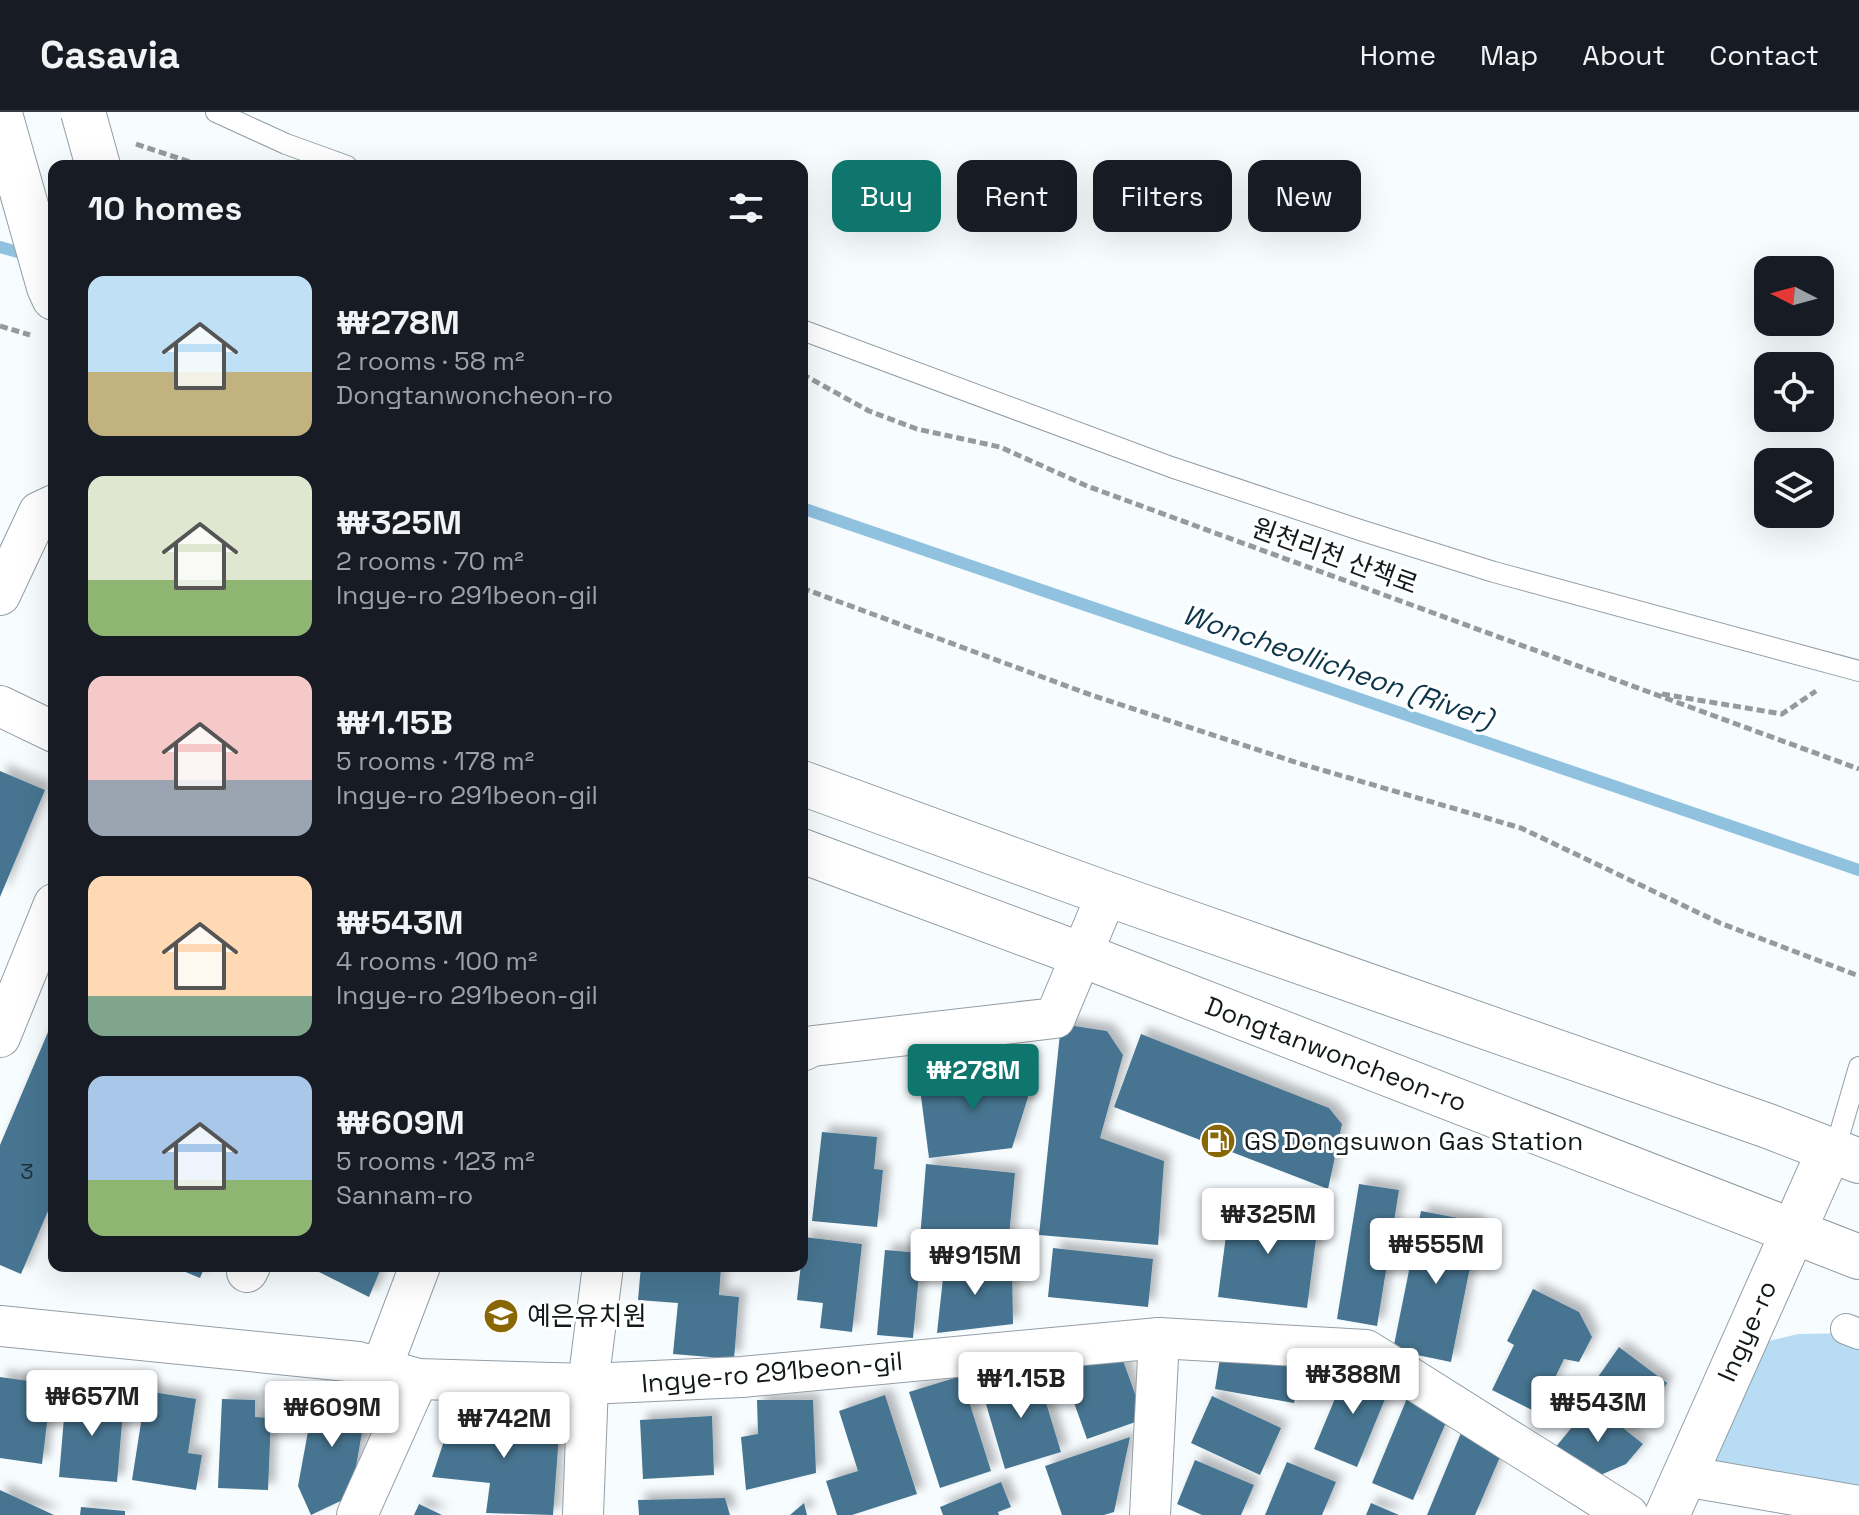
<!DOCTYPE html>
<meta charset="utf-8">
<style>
body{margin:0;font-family:"Space Grotesk","Noto Sans KR",sans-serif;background:#242831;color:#f1f3f6;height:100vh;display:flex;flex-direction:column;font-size:30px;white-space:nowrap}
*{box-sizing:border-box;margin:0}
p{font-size:26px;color:#9ea1a6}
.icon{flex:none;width:44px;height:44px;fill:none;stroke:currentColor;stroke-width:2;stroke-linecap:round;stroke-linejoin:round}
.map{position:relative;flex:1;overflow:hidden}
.panel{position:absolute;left:48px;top:48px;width:760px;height:1112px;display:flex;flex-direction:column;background:#171b24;border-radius:16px;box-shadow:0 8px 32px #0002}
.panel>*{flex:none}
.guide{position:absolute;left:832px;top:48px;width:760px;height:72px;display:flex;gap:16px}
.needle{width:52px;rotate:276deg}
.tools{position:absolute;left:1754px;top:144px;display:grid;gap:16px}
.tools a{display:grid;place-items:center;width:80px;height:80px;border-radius:16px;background:#171b24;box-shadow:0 8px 32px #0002;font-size:40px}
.price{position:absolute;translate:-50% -68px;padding:0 18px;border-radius:8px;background:#fff;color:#222;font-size:26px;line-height:52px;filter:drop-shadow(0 2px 4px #0008)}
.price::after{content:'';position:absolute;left:50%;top:48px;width:24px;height:18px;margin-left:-12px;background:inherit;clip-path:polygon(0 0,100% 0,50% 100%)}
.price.on{background:#0f766e;color:#fff}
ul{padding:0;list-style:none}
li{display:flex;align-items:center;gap:24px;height:200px;padding:0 40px}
li span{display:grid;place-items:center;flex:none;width:224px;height:160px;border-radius:16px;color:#555}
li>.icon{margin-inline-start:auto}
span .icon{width:96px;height:96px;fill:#fffc;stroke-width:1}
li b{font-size:34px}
h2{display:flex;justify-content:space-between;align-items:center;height:96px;padding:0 40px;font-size:34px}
.tag{padding:0 28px;border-radius:16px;background:#171b24;box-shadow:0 8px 32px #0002;font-size:28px;line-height:72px}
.tag.on{background:#0f766e;color:#fff}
header{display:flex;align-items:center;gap:48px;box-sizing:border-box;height:112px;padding:0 40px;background:#171b24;border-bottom:2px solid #363941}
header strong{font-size:38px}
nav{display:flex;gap:44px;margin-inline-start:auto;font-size:28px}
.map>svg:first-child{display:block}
</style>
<header>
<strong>Casavia</strong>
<nav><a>Home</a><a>Map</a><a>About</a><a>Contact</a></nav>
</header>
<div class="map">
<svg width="1859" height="1403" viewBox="0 0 1859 1403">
<defs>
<filter id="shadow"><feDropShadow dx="7" dy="-7" stdDeviation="4" flood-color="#0004"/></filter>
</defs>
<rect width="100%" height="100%" fill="#f7fcff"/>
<polygon fill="#b7dcf3" points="1859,1221 1859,1378 1701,1357 1752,1233 1798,1222"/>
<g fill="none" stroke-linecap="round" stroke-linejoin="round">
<g stroke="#90c1df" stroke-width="12">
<polyline points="0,135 32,144"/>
<polyline points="802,396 1859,758"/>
</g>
</g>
<g fill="#467591" filter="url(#shadow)">
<polygon points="0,659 45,678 0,785"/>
<polygon points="54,906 54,1085 21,1162 0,1153 0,1033"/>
<polygon points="1061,912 1107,919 1123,943 1100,1026 1164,1049 1158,1133 1039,1123"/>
<polygon points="1141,922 1329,996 1342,1012 1328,1077 1114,995"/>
<polygon points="1024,956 1028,985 1012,1036 929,1046 919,969"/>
<polygon points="822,1020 877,1025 874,1057 883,1058 877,1115 812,1109"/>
<polygon points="926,1052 1015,1061 1008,1135 920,1127"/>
<polygon points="1359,1072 1399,1078 1377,1214 1337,1207"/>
<polygon points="1230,1093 1319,1104 1307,1196 1218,1185"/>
<polygon points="1421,1099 1479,1110 1451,1250 1393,1238"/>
<polygon points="804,1125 862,1132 852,1220 820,1216 823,1191 797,1188"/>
<polygon points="1053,1136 1153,1147 1148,1195 1048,1185"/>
<polygon points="885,1138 921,1141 913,1226 877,1223"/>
<polygon points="945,1148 1012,1156 1013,1212 937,1221"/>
<polygon points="171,1154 205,1154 200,1166"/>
<polygon points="307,1154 382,1154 369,1185"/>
<polygon points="641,1154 721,1154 719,1183 739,1185 734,1247 673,1242 678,1191 638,1188"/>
<polygon points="1533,1177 1579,1200 1592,1225 1579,1250 1564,1247 1538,1301 1492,1278 1514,1233 1507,1229"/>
<polygon points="1222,1234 1301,1248 1294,1291 1215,1277"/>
<polygon points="1619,1235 1667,1271 1642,1311 1591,1275"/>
<polygon points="1120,1240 1144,1307 1087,1327 1063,1260"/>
<polygon points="1349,1253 1392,1270 1357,1355 1314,1337"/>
<polygon points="1036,1258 1061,1340 1005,1357 981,1275"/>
<polygon points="961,1264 991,1359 940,1376 909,1280"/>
<polygon points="0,1265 36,1270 34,1285 50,1286 42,1352 0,1346"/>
<polygon points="316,1276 368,1285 351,1384 311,1403 298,1374"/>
<polygon points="146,1279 196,1287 188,1341 202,1343 196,1378 132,1368"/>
<polygon points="66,1282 124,1287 117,1370 59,1365"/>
<polygon points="885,1283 917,1382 852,1403 837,1403 826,1369 858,1359 839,1299"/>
<polygon points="1212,1284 1281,1316 1260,1363 1191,1331"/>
<polygon points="1408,1284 1450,1301 1413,1388 1372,1371"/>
<polygon points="222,1287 255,1288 255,1305 271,1306 268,1378 218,1376"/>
<polygon points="757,1288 813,1288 816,1361 746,1378 741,1325 758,1322"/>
<polygon points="1592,1291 1643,1332 1626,1352 1591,1367 1554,1337"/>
<polygon points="454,1299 560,1309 553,1403 486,1401 490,1371 432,1365"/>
<polygon points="712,1304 714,1363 643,1367 640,1308"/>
<polygon points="1461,1321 1503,1338 1475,1403 1427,1403"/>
<polygon points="1130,1325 1114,1400 1104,1403 1062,1403 1045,1354"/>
<polygon points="1195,1348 1254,1373 1241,1403 1202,1403 1177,1392"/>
<polygon points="1287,1350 1336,1370 1322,1403 1265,1403"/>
<polygon points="1001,1370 1011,1395 998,1400 999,1403 943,1403 940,1395"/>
<polygon points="0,1378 54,1403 0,1403"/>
<polygon points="725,1386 730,1403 639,1403 638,1388"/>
<polygon points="804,1391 807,1403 790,1403"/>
<polygon points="1371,1391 1399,1403 1366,1403"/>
<polygon points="419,1392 442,1403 414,1403"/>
<polygon points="81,1395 125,1399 125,1403 80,1403"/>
</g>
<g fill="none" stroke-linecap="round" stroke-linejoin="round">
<defs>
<g id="service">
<polyline points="216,0 286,32 347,54"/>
<polyline points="802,218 1171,355 1360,418 1494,460 1859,559"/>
<polyline points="1830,1037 1839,1024 1859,955"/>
</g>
<polyline id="pedestrian" points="1846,1217 1859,1222"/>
<g id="minor">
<polyline points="0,483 39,400 54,393"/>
<polyline points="0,594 54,620"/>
<polyline points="0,925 54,792"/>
<polyline points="802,939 813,934 1055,906 1107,782"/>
<polyline points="247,1160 250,1154"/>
<polyline points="0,1214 358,1250 418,1267 588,1272 742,1265 1159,1226 1366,1238 1628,1403"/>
<polyline points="381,1257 420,1154"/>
<polyline points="1684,1364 1859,1394"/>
<polyline points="357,1403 418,1267"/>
<polyline points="583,1403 588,1272 603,1154"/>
<polyline points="1150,1403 1159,1226"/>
</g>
<polyline id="tertiary" points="1667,1403 1830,1037"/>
<g id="secondary">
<polyline points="0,2 49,175 54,186"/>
<polyline points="802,671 1107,782 1768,1014 1859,1049"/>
<polyline points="802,739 1082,843 1859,1145"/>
</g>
</defs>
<use href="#service" stroke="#939ea5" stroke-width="22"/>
<use href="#pedestrian" stroke="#939ea5" stroke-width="32"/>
<use href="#minor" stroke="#939ea5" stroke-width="42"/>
<use href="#tertiary" stroke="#939ea5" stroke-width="46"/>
<use href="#secondary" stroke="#939ea5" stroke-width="46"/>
<g stroke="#959a9c" stroke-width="5" stroke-dasharray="8 4" stroke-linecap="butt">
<polyline points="136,32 202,54"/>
<polyline points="0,214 30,223"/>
<polyline points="802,262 869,299 917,317 1000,335 1087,374 1859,657"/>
<polyline points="802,476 1091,583 1298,651 1521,716 1720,811 1859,864"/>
<polyline points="1662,582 1782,602 1816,579"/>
</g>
<use href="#service" stroke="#fff" stroke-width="20"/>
<use href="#pedestrian" stroke="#fff" stroke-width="30"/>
<use href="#minor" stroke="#fff" stroke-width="40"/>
<use href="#tertiary" stroke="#fff" stroke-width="44"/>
<use href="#secondary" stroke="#fff" stroke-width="44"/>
<defs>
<polyline id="secondary-bridge" points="83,0 98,54"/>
</defs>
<use href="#secondary-bridge" stroke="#939ea5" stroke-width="46" stroke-linecap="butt"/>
<use href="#secondary-bridge" stroke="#fff" stroke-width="44"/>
</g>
<defs>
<symbol id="fuel-disc" viewBox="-11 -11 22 22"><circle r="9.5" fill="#896705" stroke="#fff"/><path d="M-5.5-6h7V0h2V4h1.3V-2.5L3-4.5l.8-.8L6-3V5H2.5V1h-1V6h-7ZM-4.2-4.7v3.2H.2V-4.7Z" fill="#fff"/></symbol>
<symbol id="school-disc" viewBox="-11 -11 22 22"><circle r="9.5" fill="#896705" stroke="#fff"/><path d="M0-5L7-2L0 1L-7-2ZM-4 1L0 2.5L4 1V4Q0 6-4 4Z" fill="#fff"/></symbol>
</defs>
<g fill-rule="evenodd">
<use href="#fuel-disc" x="1198" y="1009" width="40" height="40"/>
<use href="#school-disc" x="481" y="1184" width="40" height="40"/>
</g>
<g text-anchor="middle" stroke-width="6" stroke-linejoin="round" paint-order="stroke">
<g font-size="22" fill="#203038">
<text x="27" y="1067">3</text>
</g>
<g font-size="26" fill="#14191b" stroke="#fff">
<text transform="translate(1335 444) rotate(20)" y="9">원천리천 산책로</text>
<text transform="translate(1336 942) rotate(21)" y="9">Dongtanwoncheon-ro</text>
<text transform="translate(1747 1219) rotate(-66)" y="9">Ingye-ro</text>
<text transform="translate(772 1260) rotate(-5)" y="9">Ingye-ro 291beon-gil</text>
</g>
<g font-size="26" fill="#14191b" stroke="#fff" text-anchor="start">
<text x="1244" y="1038">GS Dongsuwon Gas Station</text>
<text x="527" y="1213">예은유치원</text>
</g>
<g font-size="28" font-style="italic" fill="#0d364b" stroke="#fff">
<text transform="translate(1338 554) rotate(19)" y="10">Woncheollicheon (River)</text>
</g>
</g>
</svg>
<div class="tools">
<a><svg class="needle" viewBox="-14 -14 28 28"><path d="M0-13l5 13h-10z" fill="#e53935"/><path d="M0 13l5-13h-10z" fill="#9ea1a6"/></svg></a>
<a><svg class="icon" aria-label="locate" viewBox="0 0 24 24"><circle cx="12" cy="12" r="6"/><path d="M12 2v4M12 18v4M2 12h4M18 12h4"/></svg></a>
<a><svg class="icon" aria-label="layers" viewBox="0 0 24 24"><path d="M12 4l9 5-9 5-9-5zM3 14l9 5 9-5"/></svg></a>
</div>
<b class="price on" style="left:973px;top:1000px">₩278M</b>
<b class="price" style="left:1268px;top:1144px">₩325M</b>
<b class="price" style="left:1436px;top:1174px">₩555M</b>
<b class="price" style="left:975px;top:1185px">₩915M</b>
<b class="price" style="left:1353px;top:1304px">₩388M</b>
<b class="price" style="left:1021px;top:1308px">₩1.15B</b>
<b class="price" style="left:92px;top:1326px">₩657M</b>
<b class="price" style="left:1598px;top:1332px">₩543M</b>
<b class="price" style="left:332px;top:1337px">₩609M</b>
<b class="price" style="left:504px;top:1348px">₩742M</b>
<div class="guide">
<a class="tag on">Buy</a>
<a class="tag">Rent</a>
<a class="tag">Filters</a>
<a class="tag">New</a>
</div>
<section class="panel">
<h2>10 homes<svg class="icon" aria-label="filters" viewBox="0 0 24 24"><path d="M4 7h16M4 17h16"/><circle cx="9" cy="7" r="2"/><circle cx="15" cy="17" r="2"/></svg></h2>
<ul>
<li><span style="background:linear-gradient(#bfe0f5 60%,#c2b280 0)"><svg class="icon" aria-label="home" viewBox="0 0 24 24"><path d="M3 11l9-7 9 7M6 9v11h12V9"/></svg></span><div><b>₩278M</b><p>2 rooms · 58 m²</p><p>Dongtanwoncheon-ro</p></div></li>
<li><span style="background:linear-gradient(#dfe7d0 65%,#8fb573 0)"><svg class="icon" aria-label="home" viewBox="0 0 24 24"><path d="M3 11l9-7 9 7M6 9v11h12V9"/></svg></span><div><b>₩325M</b><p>2 rooms · 70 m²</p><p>Ingye-ro 291beon-gil</p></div></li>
<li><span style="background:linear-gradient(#f6c9c9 65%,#9aa5b1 0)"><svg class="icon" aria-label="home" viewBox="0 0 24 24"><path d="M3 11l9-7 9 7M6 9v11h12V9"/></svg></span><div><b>₩1.15B</b><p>5 rooms · 178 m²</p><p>Ingye-ro 291beon-gil</p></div></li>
<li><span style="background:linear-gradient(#ffd9b3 75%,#7fa58c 0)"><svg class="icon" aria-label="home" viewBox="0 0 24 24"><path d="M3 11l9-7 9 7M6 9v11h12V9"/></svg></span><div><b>₩543M</b><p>4 rooms · 100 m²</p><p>Ingye-ro 291beon-gil</p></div></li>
<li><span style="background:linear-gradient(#a9c7e8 65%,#8fb573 0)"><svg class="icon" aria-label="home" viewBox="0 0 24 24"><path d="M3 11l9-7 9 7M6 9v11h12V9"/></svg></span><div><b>₩609M</b><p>5 rooms · 123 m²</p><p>Sannam-ro</p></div></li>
</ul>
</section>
</div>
